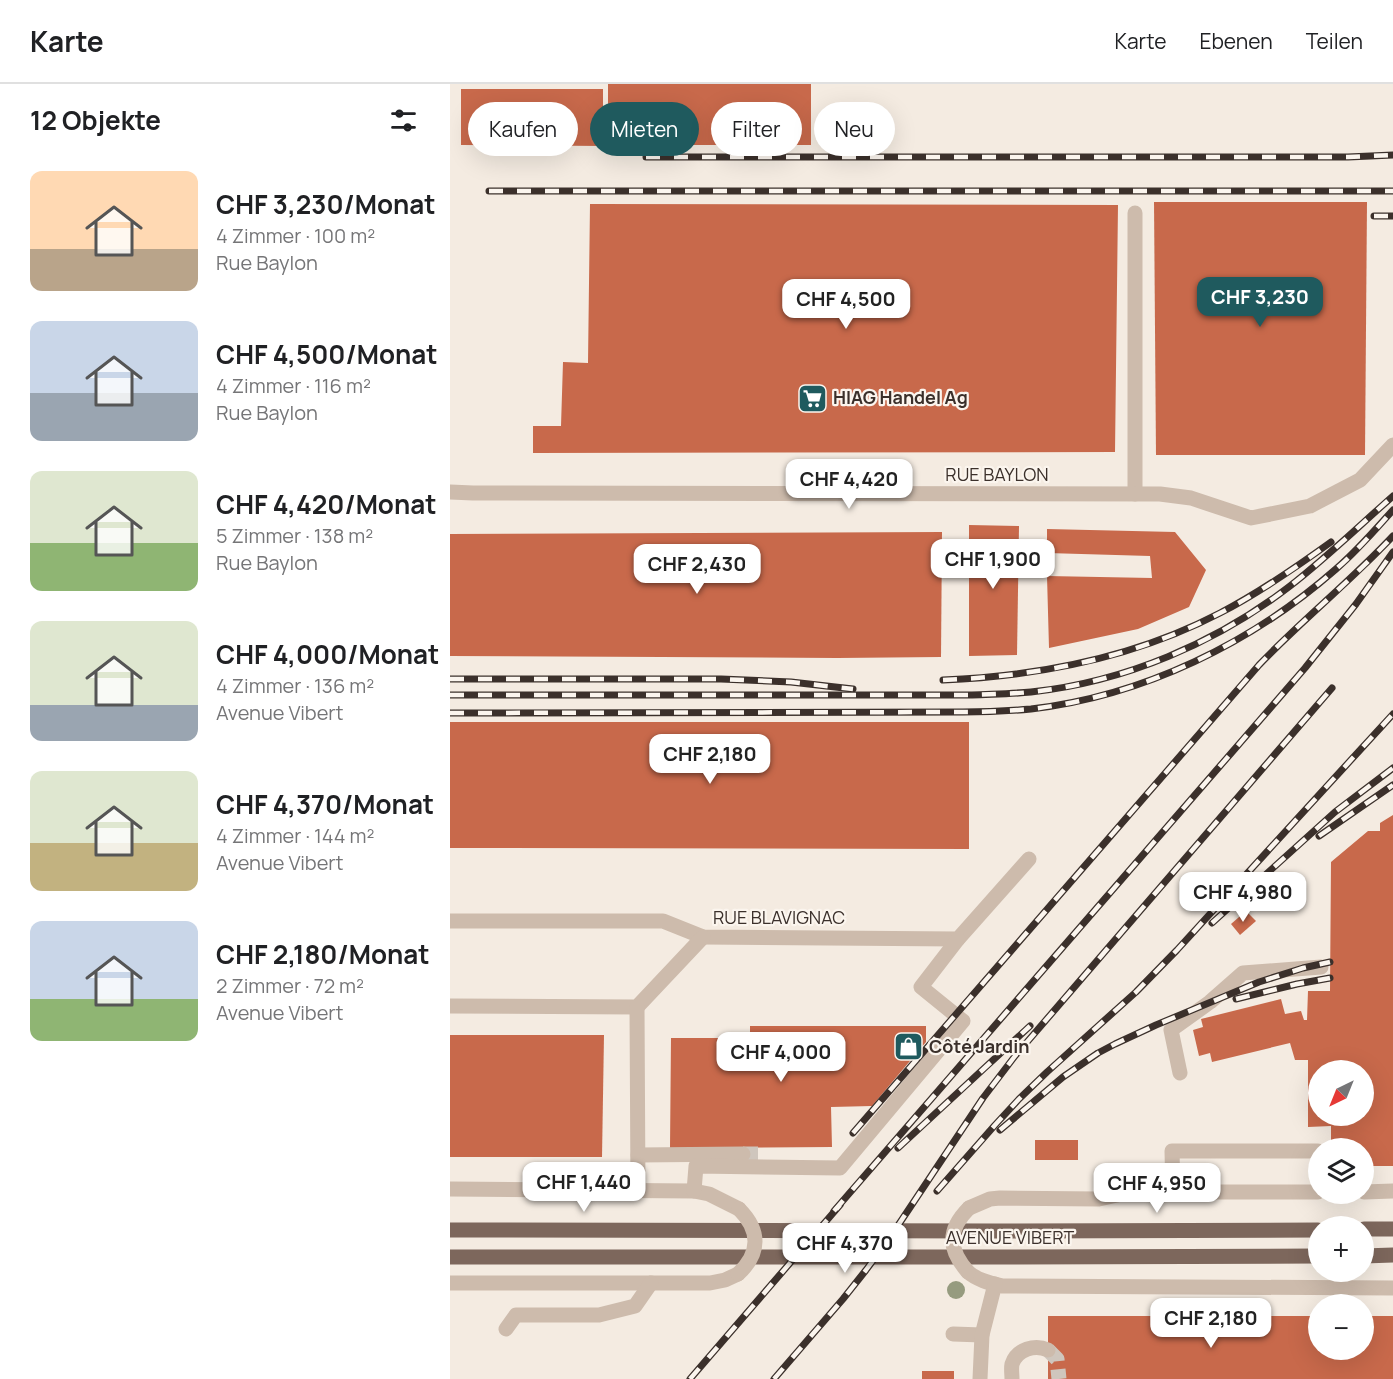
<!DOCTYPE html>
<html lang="de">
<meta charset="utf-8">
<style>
body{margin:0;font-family:Manrope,sans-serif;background:#f2f2f2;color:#202124;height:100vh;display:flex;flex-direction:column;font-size:22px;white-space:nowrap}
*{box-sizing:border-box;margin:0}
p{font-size:20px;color:#757577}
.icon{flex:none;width:33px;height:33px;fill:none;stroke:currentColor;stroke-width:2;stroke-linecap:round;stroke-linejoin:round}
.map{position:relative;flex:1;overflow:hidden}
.drawer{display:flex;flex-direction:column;background:#fff;width:450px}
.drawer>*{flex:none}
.top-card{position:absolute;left:18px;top:18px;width:570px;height:54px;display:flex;gap:12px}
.needle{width:39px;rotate:223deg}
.controls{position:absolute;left:858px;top:976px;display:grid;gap:12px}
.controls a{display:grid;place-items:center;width:66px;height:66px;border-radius:50%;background:#fff;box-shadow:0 6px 24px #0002;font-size:30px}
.price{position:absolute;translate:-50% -51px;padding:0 14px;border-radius:12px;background:#fff;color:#222;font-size:20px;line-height:39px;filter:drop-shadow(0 2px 3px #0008)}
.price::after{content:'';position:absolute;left:50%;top:36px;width:18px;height:14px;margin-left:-9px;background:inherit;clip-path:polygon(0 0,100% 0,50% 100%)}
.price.selected{background:#1f5a5e;color:#fff}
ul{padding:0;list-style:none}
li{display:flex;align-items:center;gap:18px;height:150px;padding:0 30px}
li span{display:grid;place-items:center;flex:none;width:168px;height:120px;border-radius:12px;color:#555}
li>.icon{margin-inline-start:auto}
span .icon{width:72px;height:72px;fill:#fffc;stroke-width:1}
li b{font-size:26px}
h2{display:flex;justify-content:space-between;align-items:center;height:72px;padding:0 30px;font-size:26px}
.tag{padding:0 21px;border-radius:27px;background:#fff;box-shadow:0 6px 24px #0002;font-size:21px;line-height:54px}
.tag.selected{background:#1f5a5e;color:#fff}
header{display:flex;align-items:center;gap:36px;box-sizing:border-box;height:84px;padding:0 30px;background:#fff;border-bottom:2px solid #e0e0e0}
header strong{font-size:28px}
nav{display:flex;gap:33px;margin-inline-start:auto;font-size:21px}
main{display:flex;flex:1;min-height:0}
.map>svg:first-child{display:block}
</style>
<header>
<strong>Karte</strong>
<nav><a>Karte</a><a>Ebenen</a><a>Teilen</a></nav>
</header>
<main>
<section class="drawer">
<h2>12 Objekte<svg class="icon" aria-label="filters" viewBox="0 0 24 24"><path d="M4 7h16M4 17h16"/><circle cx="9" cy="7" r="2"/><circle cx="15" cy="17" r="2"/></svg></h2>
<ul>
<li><span style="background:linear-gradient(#ffd9b3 65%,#b9a48a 0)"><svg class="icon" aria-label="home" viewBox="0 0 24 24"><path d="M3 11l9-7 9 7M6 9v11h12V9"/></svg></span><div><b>CHF 3,230/Monat</b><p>4 Zimmer · 100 m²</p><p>Rue Baylon</p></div></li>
<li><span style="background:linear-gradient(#c9d6e8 60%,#9aa5b1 0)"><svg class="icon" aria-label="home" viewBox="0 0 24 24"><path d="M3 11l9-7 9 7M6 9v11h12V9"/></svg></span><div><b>CHF 4,500/Monat</b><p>4 Zimmer · 116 m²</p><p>Rue Baylon</p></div></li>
<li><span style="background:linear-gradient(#dfe7d0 60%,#8fb573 0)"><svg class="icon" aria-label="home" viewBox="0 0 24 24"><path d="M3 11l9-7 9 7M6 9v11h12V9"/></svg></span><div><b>CHF 4,420/Monat</b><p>5 Zimmer · 138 m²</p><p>Rue Baylon</p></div></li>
<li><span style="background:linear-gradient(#dfe7d0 70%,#9aa5b1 0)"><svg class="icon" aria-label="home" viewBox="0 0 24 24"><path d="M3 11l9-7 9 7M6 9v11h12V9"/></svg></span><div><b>CHF 4,000/Monat</b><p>4 Zimmer · 136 m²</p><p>Avenue Vibert</p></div></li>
<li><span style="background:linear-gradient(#dfe7d0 60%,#c2b280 0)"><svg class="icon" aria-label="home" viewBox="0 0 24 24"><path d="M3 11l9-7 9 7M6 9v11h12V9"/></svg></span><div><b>CHF 4,370/Monat</b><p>4 Zimmer · 144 m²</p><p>Avenue Vibert</p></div></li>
<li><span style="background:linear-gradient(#c9d6e8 65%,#8fb573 0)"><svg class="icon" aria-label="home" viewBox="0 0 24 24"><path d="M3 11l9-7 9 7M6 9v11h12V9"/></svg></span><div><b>CHF 2,180/Monat</b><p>2 Zimmer · 72 m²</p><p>Avenue Vibert</p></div></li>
</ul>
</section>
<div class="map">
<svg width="943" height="1295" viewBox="0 0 943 1295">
<rect width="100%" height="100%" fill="#f4ebe1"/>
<g fill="#c8694b" fill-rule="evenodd">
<rect x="158" y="0" width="203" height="61"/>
<polygon points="11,5 153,5 153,62 11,61"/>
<polygon points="704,118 917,118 915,371 706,371"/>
<polygon points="140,120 668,121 665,368 83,369 83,342 111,342 113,278 138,279"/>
<polygon points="519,441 569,442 567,571 519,572"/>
<polygon points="597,445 725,448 756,486 739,523 688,545 599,564 597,492 702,494 700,472 597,469"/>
<polygon points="492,448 491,573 387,574 0,572 0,450"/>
<polygon points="0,638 519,638 519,765 0,764"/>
<path d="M943,731V1082H914V1065H881V1042L858,1043V976H845L840,959L762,978L760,969L749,972L743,946L753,943L751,935L831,915L835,930L851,927L854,936H857L858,907H880L881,778L918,747H930V739ZM868,987H914V1032H868Z"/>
<polygon points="796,827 806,837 790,851 781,840"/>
<polygon points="300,942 476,942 476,958 422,1022 381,1023 382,1063 220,1064 221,954 300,954"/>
<polygon points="0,951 154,951 152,1073 0,1073"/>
<rect x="585" y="1056" width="43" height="20"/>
<polygon points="598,1232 868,1232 868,1266 914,1266 914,1232 943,1232 943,1295 598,1295"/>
<rect x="472" y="1287" width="32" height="8"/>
</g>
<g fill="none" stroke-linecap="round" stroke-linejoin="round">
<g stroke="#cfc6bd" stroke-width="15" stroke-dasharray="15 8" stroke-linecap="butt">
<polyline points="293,1070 309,1070"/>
<polyline points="598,1266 607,1275 609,1295"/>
</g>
<g stroke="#cdbbac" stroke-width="15">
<polyline points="685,129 685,410"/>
<polyline points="0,408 23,409 710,410 741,414 801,434 860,422 910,396 943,361"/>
<polyline points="0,837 213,837 253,853 508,855 579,775"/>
<polyline points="0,922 187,923 253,853"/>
<polyline points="187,923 188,1107"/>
<polyline points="730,989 721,946 760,918 793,889 871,883"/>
<polyline points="188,1071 293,1070"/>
<polyline points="0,1105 244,1107 259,1110 289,1125"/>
<polyline points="244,1107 246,1082 390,1084 513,937 471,903 508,855"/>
<polyline points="723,1108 722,1067 868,1067"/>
<polyline points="914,1108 943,1107"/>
<polyline points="519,1124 540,1115 550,1114 649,1115 681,1108 868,1108"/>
<path d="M518,1188C527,1196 540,1199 552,1202L943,1204"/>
<polyline points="0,1199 260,1199 275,1196 288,1190"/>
<polyline points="56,1245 66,1231 149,1231 185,1222 201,1199"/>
<polyline points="503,1250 532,1251"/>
<polyline points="530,1295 532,1251 545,1200"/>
<path d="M562,1295C562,1290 561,1285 562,1280C567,1265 585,1260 598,1266"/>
</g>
<g stroke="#7d675c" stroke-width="15">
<polyline points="914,1145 943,1145"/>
<polyline points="0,1146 545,1147 868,1146"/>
<polyline points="914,1172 943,1171"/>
<polyline points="0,1173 541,1173 868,1172"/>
</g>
<defs>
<g id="rail">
<polyline points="196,73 898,73 943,71"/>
<polyline points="39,107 943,107"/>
<polyline points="924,132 943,132"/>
<polyline points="0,595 271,595 341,598 403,605"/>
<path d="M493,596C589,592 684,574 770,529C809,509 845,484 881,458"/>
<path d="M0,611H522C541,610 561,610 581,608C675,598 766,559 840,502C876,474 909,442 943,412"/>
<path d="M0,629L513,628C535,628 558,627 581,625C693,612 802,559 886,485C907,467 925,446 943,426"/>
<polyline points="869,752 943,701"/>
<polyline points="762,839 885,728 943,684"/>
<polyline points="786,915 847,900 880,894"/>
<polyline points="550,1046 613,993 648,969 665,960 706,941 809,898 853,884 880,878"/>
<path d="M403,1049L809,581C852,536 901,497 943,452"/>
<polyline points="448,1064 580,942"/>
<polyline points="487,1107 545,1041 569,1015 597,988 686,908 727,866 943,630"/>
<polyline points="384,1127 855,584 906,520 943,468"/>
<polyline points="240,1295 390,1121"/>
<polyline points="324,1295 393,1215 416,1186 439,1155 533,1014 565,972 882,604"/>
</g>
</defs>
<use href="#rail" stroke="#3b302b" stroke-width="7"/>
<use href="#rail" stroke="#fbf5ee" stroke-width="4.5" stroke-dasharray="14" stroke-linecap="butt"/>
<g stroke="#cdbbac" stroke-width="15">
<path d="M518,1188C498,1165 497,1146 519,1124"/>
<path d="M288,1190C311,1169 310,1146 289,1125"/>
</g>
</g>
<circle fill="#969b7f" cx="506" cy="1206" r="9"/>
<defs>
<symbol id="supermarket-square" viewBox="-11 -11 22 22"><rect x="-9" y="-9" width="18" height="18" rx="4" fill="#1f5a5e" stroke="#fbf5ee"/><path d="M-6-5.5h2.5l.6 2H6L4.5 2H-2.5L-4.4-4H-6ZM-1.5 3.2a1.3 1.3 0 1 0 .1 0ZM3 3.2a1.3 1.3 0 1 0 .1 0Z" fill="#fff"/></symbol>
<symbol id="shop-square" viewBox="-11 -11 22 22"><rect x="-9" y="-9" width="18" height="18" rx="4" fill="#1f5a5e" stroke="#fbf5ee"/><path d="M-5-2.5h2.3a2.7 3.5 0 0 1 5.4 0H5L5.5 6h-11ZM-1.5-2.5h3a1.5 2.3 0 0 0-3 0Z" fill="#fff"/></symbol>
</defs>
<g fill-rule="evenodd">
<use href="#supermarket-square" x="346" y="298" width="33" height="33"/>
<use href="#shop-square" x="442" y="946" width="33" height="33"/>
</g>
<g text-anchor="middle" stroke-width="4.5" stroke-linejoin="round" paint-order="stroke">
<g font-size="18" font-weight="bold" fill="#3b302b" stroke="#fbf5ee" text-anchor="start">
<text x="383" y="320">HIAG Handel Ag</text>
<text x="479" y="969">Côté Jardin</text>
</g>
<g font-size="18" fill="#3b302b" stroke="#fbf5ee">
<text x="547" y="397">RUE BAYLON</text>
<text x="329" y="840">RUE BLAVIGNAC</text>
<text x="560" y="1160">AVENUE VIBERT</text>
</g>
</g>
</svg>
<div class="controls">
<a><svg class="needle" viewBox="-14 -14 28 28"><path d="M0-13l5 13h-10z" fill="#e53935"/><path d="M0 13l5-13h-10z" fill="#757577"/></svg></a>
<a><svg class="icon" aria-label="layers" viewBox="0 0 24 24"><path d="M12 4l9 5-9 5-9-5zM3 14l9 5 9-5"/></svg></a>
<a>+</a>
<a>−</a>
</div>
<b class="price selected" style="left:810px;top:244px">CHF 3,230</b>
<b class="price" style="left:396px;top:246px">CHF 4,500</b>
<b class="price" style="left:399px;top:426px">CHF 4,420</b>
<b class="price" style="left:543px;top:506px">CHF 1,900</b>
<b class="price" style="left:247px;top:511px">CHF 2,430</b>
<b class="price" style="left:260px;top:701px">CHF 2,180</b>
<b class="price" style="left:793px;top:839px">CHF 4,980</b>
<b class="price" style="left:331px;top:999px">CHF 4,000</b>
<b class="price" style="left:134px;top:1129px">CHF 1,440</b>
<b class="price" style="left:707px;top:1130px">CHF 4,950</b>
<b class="price" style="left:395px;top:1190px">CHF 4,370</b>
<b class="price" style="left:761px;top:1265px">CHF 2,180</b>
<div class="top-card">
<a class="tag">Kaufen</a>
<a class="tag selected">Mieten</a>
<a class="tag">Filter</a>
<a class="tag">Neu</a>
</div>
</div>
</main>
